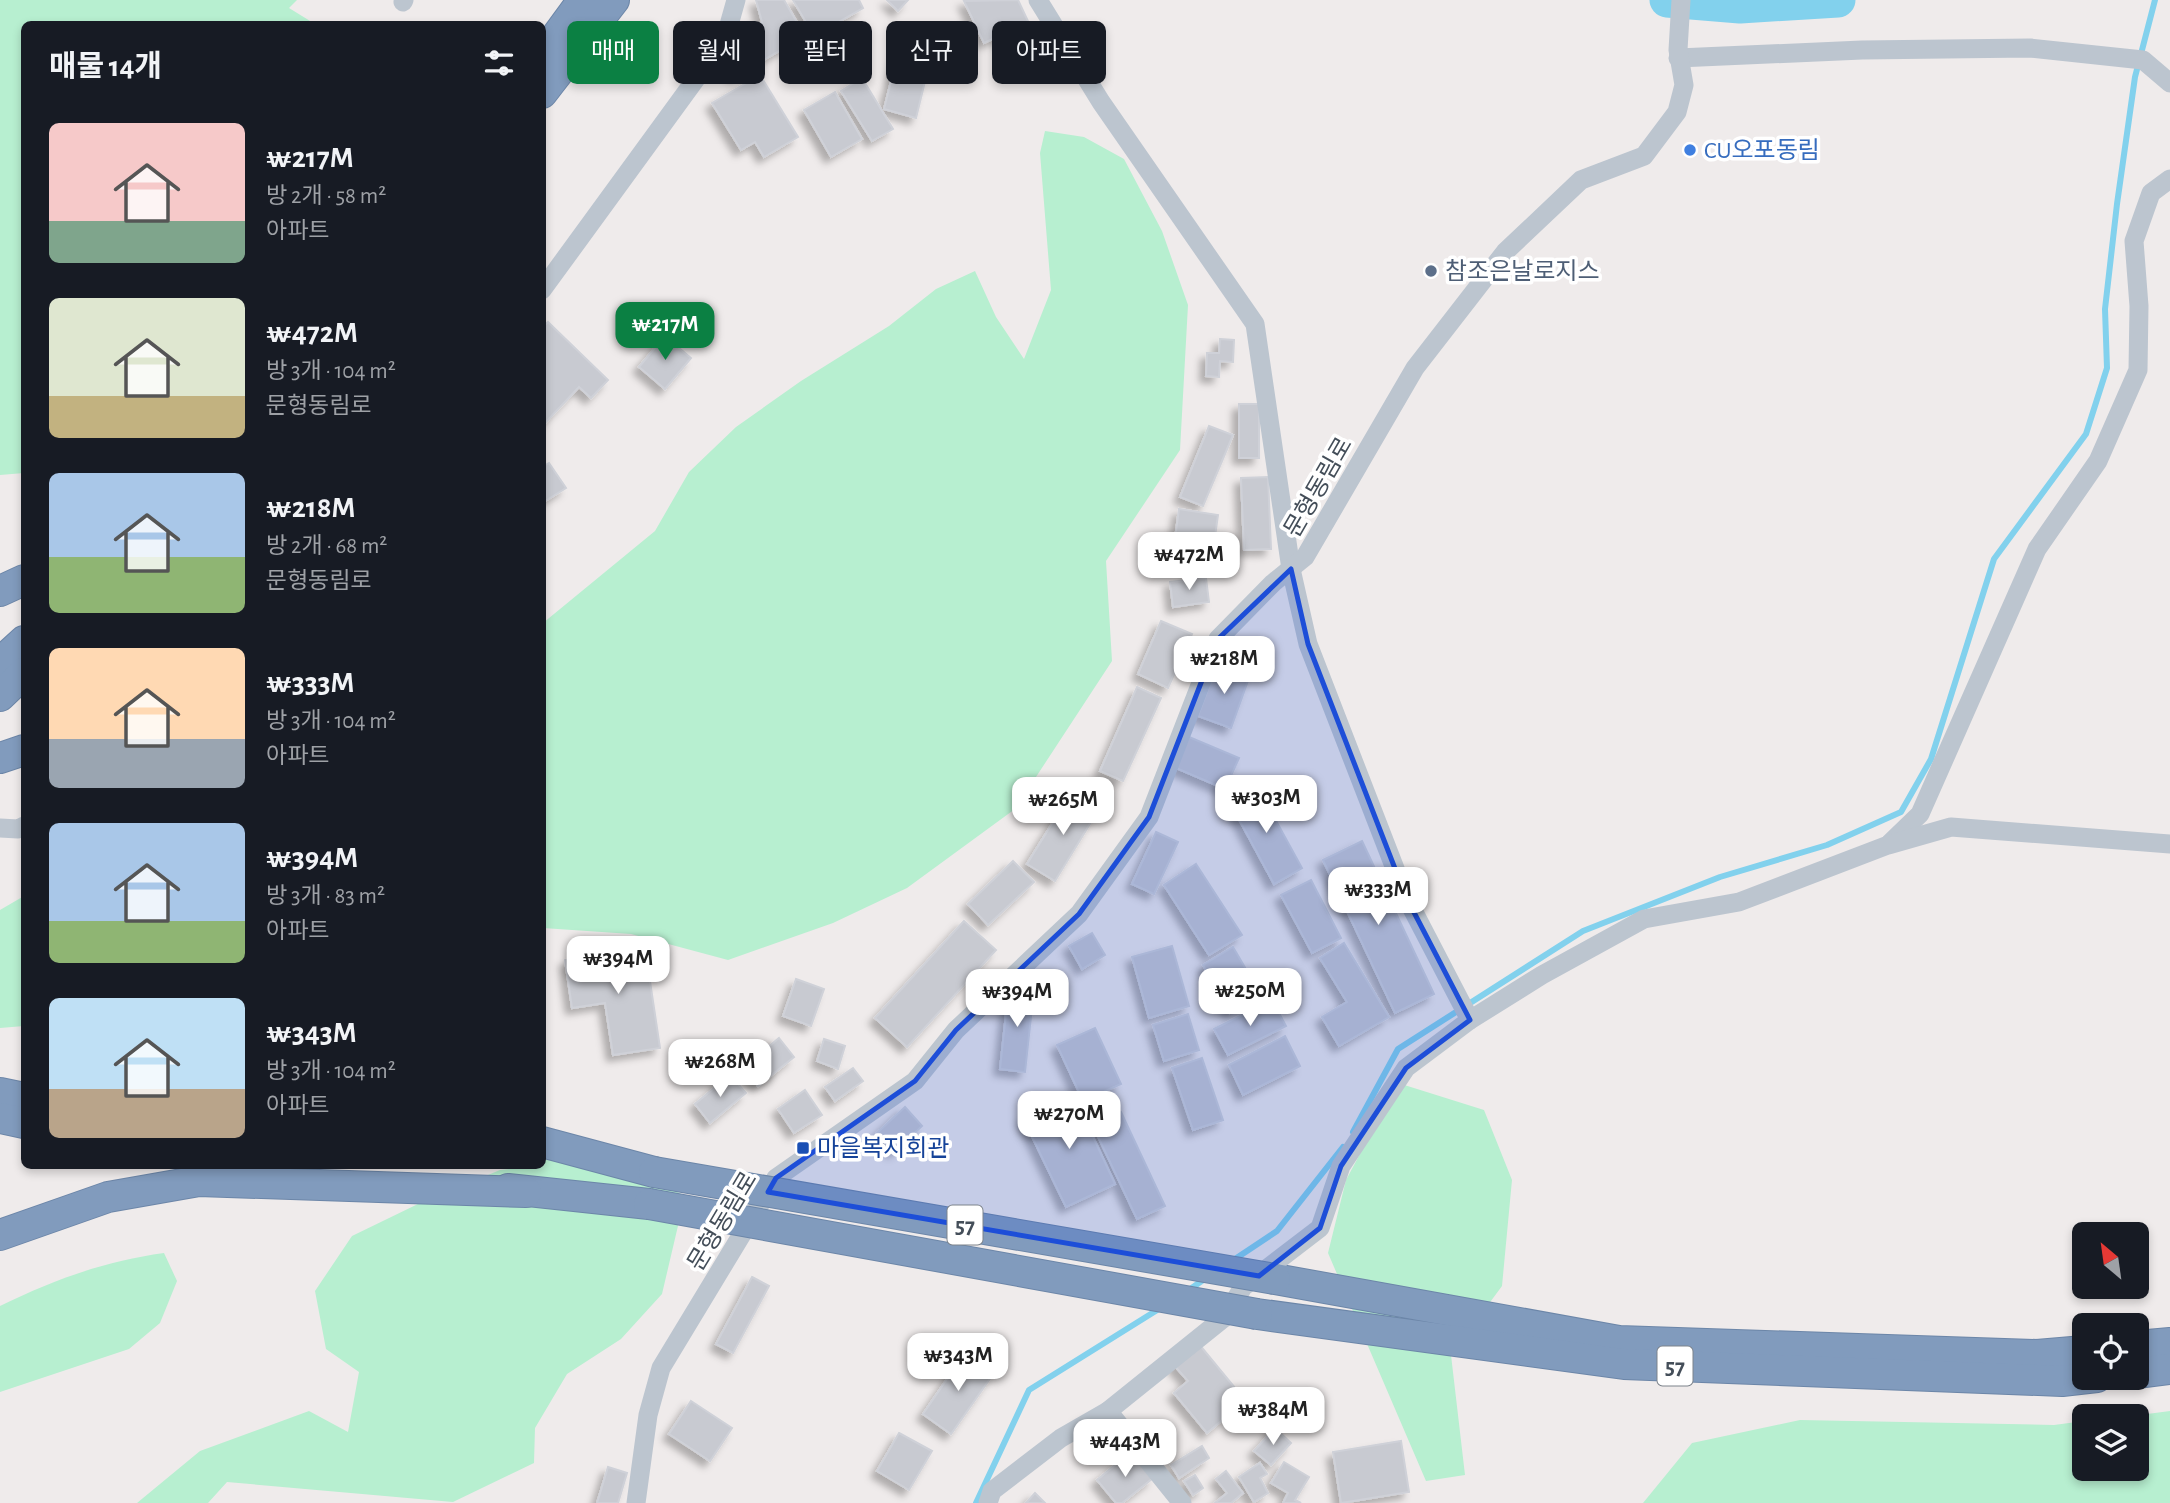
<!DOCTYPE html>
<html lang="ko">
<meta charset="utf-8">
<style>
body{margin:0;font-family:"Alegreya Sans","Noto Sans KR",sans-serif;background:#242831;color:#f1f3f6;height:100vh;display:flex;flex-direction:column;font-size:26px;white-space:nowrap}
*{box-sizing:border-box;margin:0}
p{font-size:23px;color:#9ea1a6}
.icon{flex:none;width:38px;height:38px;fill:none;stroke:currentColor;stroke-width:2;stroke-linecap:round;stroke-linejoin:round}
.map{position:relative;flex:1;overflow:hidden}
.panel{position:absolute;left:21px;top:21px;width:525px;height:1148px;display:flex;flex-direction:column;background:#171b24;border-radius:10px;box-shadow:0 4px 10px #0003}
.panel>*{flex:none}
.top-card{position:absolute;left:567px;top:21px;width:665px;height:63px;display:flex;gap:14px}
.needle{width:46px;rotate:331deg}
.tools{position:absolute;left:2072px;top:1222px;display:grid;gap:14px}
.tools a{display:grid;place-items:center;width:77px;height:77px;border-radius:10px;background:#171b24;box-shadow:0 4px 10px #0003;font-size:35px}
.price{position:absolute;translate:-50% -60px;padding:0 16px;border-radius:14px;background:#fff;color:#222;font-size:23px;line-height:46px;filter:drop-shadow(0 2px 4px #0008)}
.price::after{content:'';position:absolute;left:50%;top:42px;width:21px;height:16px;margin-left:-10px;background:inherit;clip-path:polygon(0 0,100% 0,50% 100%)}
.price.active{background:#0b8043;color:#fff}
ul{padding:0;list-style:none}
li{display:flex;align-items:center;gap:21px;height:175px;padding:0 28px}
li span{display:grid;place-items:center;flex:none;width:196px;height:140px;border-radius:10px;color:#555}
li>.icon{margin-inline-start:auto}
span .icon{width:84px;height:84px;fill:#fffc;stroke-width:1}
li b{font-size:30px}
h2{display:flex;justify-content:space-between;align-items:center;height:84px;padding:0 28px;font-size:30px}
.tag{padding:0 24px;border-radius:10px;background:#171b24;box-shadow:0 4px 10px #0003;font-size:24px;line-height:63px}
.tag.active{background:#0b8043;color:#fff}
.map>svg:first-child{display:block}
</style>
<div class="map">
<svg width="2170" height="1503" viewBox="0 0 2170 1503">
<defs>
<filter id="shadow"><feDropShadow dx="-6" dy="6" stdDeviation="3.5" flood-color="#0004"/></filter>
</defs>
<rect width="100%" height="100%" fill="#efebeb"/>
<g fill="#b7efd0">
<polygon points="0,0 297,0 289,8 315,24 24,24 24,473 0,475"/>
<polygon points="1045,131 1084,137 1124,159 1162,231 1188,305 1180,450 1106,561 1112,661 1015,809 907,888 833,923 728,960 631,934 543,928 543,623 655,531 689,472 736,427 801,381 889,326 936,289 975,271 996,317 1024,359 1051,290 1040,153"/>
<polygon points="24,896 24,1026 0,1028 0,910"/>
<polygon points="1398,1083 1484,1110 1512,1180 1502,1286 1451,1355 1465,1475 1426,1481 1328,1253 1346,1180"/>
<polygon points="549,1159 643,1174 685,1196 662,1294 621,1339 567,1374 535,1428 534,1463 453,1502 227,1482 208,1503 137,1503 200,1451 309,1411 348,1432 359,1372 326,1349 315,1291 352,1236 420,1203 500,1170 542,1166 543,1160"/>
<path d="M164,1253L177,1281L160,1323L129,1349L0,1392V1306C53,1280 105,1261 164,1253Z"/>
<polygon points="2170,1411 2170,1503 1643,1503 1692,1443 1800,1420 2054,1425 2084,1421 2084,1468 2137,1468 2137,1416 2132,1416"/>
</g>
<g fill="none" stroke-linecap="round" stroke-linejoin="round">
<g stroke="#82d1ed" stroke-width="6">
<polyline points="1353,1132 1398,1049 1583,931 1720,877 1827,845 1901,812 1931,759 1994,559 2086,434 2107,368 2105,309 2117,204 2135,77 2155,0"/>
<polyline points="1232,1261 1277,1231 1343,1147"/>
<polyline points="1186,1292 1206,1278"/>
<polyline points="976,1503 1029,1390 1162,1307"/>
</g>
<polyline stroke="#82d1ed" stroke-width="35" points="1667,0 1740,6 1838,0"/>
</g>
<g fill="#c8cad1" stroke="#cfd1d8" stroke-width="2" filter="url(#shadow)">
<polygon points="756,0 784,0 805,36 734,77 730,63 745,44 745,33 762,22"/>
<polygon points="793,0 859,0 863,8 814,36"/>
<polygon points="887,0 908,0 898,11"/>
<polygon points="1018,0 1034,34 1004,48 999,36 984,43 964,1"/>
<polygon points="898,53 930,61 916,118 884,109"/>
<polygon points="760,75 798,137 764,157 755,142 741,150 712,103"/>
<polygon points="862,78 893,129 872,141 841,91"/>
<polygon points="835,92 862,139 831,157 804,110"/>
<polygon points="548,322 608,380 591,398 579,387 544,424 542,328"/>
<polygon points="665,336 691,358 665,389 639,367"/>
<polygon points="1220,339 1234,340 1233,362 1220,361 1219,377 1206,376 1207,353 1219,353"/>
<rect x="1239" y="404" width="20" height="54"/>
<polygon points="1209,426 1233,435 1203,506 1180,497"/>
<polygon points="549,463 566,488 542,503 542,467"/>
<polygon points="1268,477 1271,549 1244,550 1241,478"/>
<polygon points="1179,509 1218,515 1211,565 1172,560"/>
<polygon points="1206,578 1209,602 1173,607 1170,582"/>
<polygon points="1161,621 1192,634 1168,688 1138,674"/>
<polygon points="1218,663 1250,675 1231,728 1198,716"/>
<polygon points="1137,687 1161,698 1123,781 1100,771"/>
<polygon points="1189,737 1239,758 1225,789 1176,768"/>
<polygon points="1257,786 1302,868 1274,884 1229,801"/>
<polygon points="1071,793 1099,809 1055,881 1027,864"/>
<polygon points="1156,832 1178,842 1154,894 1132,884"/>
<polygon points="1362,841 1434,994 1395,1013 1323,860"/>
<polygon points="1013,861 1034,882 988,925 968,904"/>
<polygon points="1196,864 1242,935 1209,955 1164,885"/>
<polygon points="1311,880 1341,938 1312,953 1281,895"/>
<polygon points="964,921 996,950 907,1047 875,1018"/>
<polygon points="1092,933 1105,955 1082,969 1069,946"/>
<polygon points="1344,943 1389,1017 1339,1046 1322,1017 1347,1002 1320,958"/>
<polygon points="1172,946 1189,1006 1149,1018 1132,957"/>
<polygon points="1233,947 1261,995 1230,1013 1203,965"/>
<polygon points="645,948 660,1048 613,1055 605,1003 572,1008 565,960"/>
<polygon points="796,979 824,989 811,1026 783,1016"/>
<polygon points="1009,986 1034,989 1025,1072 1000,1069"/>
<polygon points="1272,1000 1286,1026 1228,1055 1214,1029"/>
<polygon points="1188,1014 1199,1050 1164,1061 1153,1025"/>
<polygon points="1095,1028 1121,1084 1083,1101 1057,1045"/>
<polygon points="1285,1036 1300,1066 1243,1095 1229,1065"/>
<polygon points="779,1038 794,1057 758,1086 743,1068"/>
<polygon points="824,1039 845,1046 838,1069 817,1061"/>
<polygon points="1202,1058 1223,1120 1193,1130 1172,1068"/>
<polygon points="853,1068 863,1081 835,1101 825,1087"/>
<polygon points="730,1075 746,1093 710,1123 695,1104"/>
<polygon points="805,1090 822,1115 794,1133 778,1109"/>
<polygon points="1073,1094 1115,1184 1066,1207 1023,1118"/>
<polygon points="905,1107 922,1126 894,1152 877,1133"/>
<polygon points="1121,1112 1165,1206 1137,1219 1093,1126"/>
<polygon points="752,1277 769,1286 733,1353 716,1344"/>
<polygon points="1198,1343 1240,1394 1233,1411 1207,1433 1174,1393 1188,1381 1173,1364"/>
<polygon points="965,1353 994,1373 951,1434 923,1414"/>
<polygon points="691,1401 732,1428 710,1461 669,1434"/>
<polygon points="1275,1428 1291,1443 1271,1465 1254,1451"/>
<polygon points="899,1433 932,1451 909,1490 877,1471"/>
<polygon points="1401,1441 1409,1492 1341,1503 1333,1452"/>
<polygon points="1202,1446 1209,1458 1179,1478 1171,1465"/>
<polygon points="1131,1452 1153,1478 1122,1503 1116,1503 1097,1480"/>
<polygon points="1284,1462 1309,1477 1295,1500 1301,1503 1283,1503 1288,1493 1271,1483"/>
<polygon points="1260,1463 1267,1474 1260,1478 1268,1493 1254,1502 1239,1477"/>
<polygon points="608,1467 627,1473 618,1503 597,1503"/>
<polygon points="1226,1471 1243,1493 1231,1503 1215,1503 1227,1493 1216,1479"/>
<polygon points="1195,1475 1203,1488 1193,1495 1184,1481"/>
<polygon points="1035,1493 1045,1503 1026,1503"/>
</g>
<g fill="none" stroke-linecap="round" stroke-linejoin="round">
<defs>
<g id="highway">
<polyline points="542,56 583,0"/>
<polyline points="542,93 614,0"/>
<polyline points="0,591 24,580"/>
<polyline points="0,663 24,641"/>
<polyline points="0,696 24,673"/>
<polyline points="0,758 24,750"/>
<polyline points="0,1093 24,1098"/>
<polyline points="0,1118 24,1123"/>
<polyline points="542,1142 654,1172"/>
<polyline points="508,1189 649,1204"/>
<polyline points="0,1235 108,1197 199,1181 526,1192"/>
<polyline points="1275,1279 1619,1341 2037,1355 2084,1351"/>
<polyline points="1257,1314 1624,1364 2062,1381 2097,1377"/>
<polyline points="2137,1346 2170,1343"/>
<polyline points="2137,1373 2170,1369"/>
</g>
</defs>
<use href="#highway" stroke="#6c86a8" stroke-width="32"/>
<g stroke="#bcc5cf" stroke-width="19">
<polyline points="1038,0 1101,102 1255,324 1291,569 1308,644 1406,897 1470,1020"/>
<polyline points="403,2 404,0"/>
<polyline points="1678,58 1862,50 2030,48 2143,60 2170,83"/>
<polyline points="542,290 725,39 736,0"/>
<polyline points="0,828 18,829 24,826"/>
<polyline points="1890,843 1920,814 2037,549 2098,461 2138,370 2139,306 2134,241 2151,193 2170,179"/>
<polyline points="1108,1411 1182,1503"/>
<polyline points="636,1503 648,1415 661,1368 776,1178 915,1081 956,1030 1079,914 1149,817 1218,639 1273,583 1305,557 1415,368 1505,252 1581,180 1644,156 1677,112 1684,85 1678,50 1681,0"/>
<polyline points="988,1503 992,1491 1061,1438 1108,1411 1225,1317 1243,1287 1320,1228 1341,1166 1406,1068 1470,1020 1542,975 1644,919 1739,902 1888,845 1951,827 2170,844"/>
</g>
<use href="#highway" stroke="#819bbd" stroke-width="30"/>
<defs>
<g id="highway-bridge">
<polyline points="654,1172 1275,1279"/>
<polyline points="649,1204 1257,1314"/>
</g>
</defs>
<use href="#highway-bridge" stroke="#6c86a8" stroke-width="32" stroke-linecap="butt"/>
<use href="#highway-bridge" stroke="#819bbd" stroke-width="30"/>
</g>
<path fill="#1d4ed8" fill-opacity="0.2" stroke="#1d4ed8" stroke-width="5" stroke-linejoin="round" d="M1291,569L1308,644L1406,897L1470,1020L1406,1068L1341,1166L1320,1228L1259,1276L768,1192L776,1178L915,1081L956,1030L1079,914L1149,817L1218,639Z"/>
<circle fill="#3f7fe0" stroke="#fff" stroke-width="2.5" cx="1690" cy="150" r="7"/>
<circle fill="#5c6f8a" stroke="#fff" stroke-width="2.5" cx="1431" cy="271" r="7"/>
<rect fill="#1a4fb4" stroke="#fff" stroke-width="2.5" x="796" y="1141" width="14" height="14" rx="3.5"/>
<g text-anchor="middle" stroke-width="7" stroke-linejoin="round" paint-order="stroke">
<g fill="#fff" stroke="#7c838b" stroke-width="2">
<rect x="947.5" y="1205.5" width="35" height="39" rx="5"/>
<rect x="1657.5" y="1346.5" width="35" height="39" rx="5"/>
</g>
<g font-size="23" font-weight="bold" fill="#444e59">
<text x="965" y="1233">57</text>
<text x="1675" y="1374">57</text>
</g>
<g font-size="24" fill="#366cbe" stroke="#fff" text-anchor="start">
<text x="1704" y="158">CU오포동림</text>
</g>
<g font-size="24" fill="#4e5e75" stroke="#fff" text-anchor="start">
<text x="1445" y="279">참조은날로지스</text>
</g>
<g font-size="24" fill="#444e59" stroke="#fff">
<text transform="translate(1318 487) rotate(-60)" y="8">문형동림로</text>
<text transform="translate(722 1221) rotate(-59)" y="8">문형동림로</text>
</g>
<g font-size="24" fill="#164399" stroke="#fff" text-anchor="start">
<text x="817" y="1156">마을복지회관</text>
</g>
</g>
</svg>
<div class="tools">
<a><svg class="needle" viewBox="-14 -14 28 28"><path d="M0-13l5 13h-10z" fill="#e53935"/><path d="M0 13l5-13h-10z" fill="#9ea1a6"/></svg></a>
<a><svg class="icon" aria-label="locate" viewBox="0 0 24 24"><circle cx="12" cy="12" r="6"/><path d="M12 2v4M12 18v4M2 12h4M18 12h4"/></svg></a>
<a><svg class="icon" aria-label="layers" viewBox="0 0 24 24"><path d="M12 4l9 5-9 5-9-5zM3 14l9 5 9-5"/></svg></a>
</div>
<b class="price active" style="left:665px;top:362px">₩217M</b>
<b class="price" style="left:1189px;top:592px">₩472M</b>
<b class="price" style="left:1224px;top:696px">₩218M</b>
<b class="price" style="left:1266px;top:835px">₩303M</b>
<b class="price" style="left:1063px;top:837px">₩265M</b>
<b class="price" style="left:1378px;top:927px">₩333M</b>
<b class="price" style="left:618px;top:996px">₩394M</b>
<b class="price" style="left:1250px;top:1028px">₩250M</b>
<b class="price" style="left:1017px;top:1029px">₩394M</b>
<b class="price" style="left:720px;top:1099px">₩268M</b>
<b class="price" style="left:1069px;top:1151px">₩270M</b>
<b class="price" style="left:958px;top:1393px">₩343M</b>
<b class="price" style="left:1273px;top:1447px">₩384M</b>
<b class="price" style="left:1125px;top:1479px">₩443M</b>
<div class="top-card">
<a class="tag active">매매</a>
<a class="tag">월세</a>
<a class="tag">필터</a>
<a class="tag">신규</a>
<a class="tag">아파트</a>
</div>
<section class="panel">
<h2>매물 14개<svg class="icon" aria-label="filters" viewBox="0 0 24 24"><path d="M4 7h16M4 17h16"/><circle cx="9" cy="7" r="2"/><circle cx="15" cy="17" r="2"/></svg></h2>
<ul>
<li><span style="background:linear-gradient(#f6c9c9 70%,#7fa58c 0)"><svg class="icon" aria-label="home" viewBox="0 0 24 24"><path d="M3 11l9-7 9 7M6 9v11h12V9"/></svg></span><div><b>₩217M</b><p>방 2개 · 58 m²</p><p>아파트</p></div></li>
<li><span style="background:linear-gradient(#dfe7d0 70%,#c2b280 0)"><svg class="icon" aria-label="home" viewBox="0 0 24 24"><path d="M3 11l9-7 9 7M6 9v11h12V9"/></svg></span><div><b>₩472M</b><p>방 3개 · 104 m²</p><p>문형동림로</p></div></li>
<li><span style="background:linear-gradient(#a9c7e8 60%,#8fb573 0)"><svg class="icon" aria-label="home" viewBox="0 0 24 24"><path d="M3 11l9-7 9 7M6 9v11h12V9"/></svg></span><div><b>₩218M</b><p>방 2개 · 68 m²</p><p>문형동림로</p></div></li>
<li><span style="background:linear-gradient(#ffd9b3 65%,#9aa5b1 0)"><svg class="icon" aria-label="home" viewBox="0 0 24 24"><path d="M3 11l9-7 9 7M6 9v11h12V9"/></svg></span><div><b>₩333M</b><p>방 3개 · 104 m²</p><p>아파트</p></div></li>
<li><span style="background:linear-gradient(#a9c7e8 70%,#8fb573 0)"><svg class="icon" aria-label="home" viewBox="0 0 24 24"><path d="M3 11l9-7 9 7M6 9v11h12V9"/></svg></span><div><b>₩394M</b><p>방 3개 · 83 m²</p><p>아파트</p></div></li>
<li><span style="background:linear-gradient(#bfe0f5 65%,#b9a48a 0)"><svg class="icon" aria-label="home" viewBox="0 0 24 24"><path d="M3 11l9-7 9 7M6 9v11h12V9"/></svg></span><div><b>₩343M</b><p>방 3개 · 104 m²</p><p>아파트</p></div></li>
</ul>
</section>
</div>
